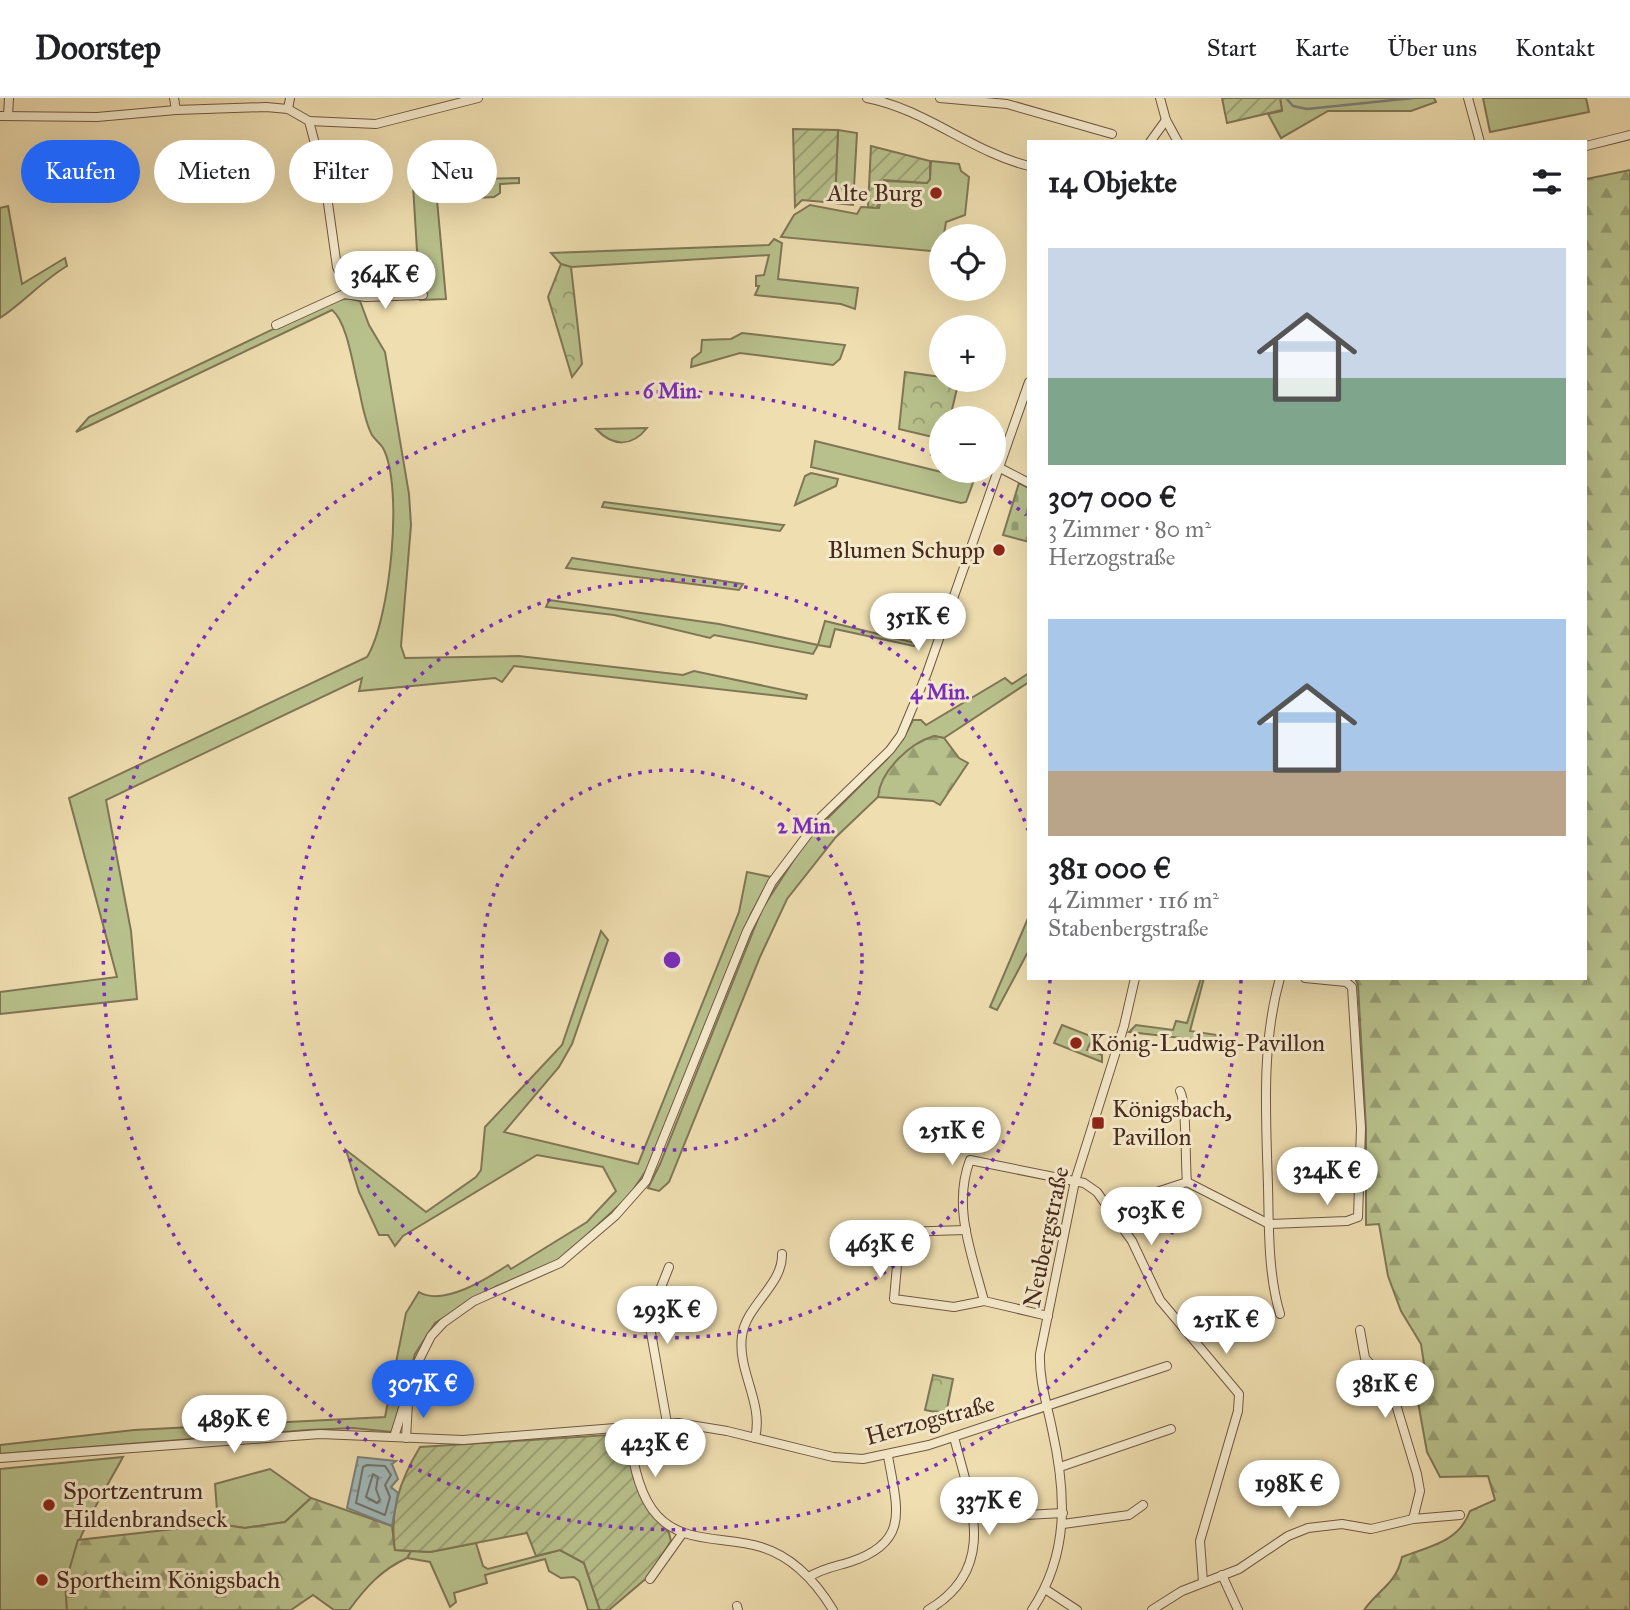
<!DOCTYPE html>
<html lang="de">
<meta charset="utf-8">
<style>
body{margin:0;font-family:"IM FELL Great Primer",serif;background:#f2f2f2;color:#202124;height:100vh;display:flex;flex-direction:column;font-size:26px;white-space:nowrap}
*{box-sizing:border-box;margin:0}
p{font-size:23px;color:#757577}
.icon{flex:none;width:38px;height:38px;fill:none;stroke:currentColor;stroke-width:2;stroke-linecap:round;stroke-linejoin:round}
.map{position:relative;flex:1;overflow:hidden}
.details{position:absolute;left:1027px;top:42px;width:560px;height:840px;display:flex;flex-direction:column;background:#fff;border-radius:0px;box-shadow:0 7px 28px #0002}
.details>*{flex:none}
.hud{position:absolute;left:21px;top:42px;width:665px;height:63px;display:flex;gap:14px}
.buttons{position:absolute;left:929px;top:126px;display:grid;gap:14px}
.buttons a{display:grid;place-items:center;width:77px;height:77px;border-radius:50%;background:#fff;box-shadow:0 7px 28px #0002;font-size:35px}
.price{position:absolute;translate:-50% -60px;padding:0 16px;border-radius:24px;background:#fff;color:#222;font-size:23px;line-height:46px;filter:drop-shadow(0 2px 4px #0008)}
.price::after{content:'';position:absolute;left:50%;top:42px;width:21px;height:16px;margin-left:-10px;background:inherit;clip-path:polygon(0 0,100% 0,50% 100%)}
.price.active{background:#2563eb;color:#fff}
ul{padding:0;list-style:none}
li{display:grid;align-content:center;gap:14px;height:371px;padding:0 21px}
li span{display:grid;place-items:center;height:217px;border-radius:0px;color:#555}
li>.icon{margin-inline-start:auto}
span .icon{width:126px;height:126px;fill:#fffc;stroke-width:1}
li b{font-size:30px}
h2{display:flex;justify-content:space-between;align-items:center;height:84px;padding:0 21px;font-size:30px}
.chip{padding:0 24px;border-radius:32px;background:#fff;box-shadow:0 7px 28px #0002;font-size:24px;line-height:63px}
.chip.active{background:#2563eb;color:#fff}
header{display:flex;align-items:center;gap:42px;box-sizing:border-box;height:98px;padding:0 35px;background:#fff;border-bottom:2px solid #e0e0e0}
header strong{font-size:33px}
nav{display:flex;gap:38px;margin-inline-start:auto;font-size:24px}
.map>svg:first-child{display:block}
</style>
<header>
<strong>Doorstep</strong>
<nav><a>Start</a><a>Karte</a><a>Über uns</a><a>Kontakt</a></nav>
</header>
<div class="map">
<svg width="1630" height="1512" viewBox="0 0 1630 1512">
<defs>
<pattern id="forest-firs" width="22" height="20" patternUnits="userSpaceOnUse" patternTransform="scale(1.75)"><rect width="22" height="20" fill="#b8c18c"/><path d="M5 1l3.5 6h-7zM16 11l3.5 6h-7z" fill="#979d72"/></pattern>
<pattern id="cemetery-stones" width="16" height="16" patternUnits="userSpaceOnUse" patternTransform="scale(1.75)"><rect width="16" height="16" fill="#b8c18c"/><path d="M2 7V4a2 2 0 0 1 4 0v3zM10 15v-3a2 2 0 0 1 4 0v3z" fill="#979d72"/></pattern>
<pattern id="park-crowns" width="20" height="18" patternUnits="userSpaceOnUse" patternTransform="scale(1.75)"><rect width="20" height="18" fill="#b8c18c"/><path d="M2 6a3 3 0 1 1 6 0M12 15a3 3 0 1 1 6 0" fill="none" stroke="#979d72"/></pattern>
<pattern id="garden-furrows" width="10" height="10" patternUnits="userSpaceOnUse" patternTransform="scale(1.75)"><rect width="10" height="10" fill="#b8c18c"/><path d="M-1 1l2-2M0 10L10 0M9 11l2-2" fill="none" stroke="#979d72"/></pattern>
<pattern id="water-ripples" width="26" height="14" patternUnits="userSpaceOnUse" patternTransform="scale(1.75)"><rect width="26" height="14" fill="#a0b9b8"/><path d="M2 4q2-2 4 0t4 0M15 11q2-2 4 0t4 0" fill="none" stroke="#849795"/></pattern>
</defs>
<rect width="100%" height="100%" fill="#efdeb0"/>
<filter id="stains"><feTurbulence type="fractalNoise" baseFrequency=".00286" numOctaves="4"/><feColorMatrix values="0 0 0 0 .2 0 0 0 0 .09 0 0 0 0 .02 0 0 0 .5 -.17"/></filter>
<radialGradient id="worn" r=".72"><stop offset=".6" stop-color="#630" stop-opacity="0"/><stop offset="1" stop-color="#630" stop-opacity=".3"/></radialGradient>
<g fill="#b8c18c" stroke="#807656" stroke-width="2">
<polygon points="1280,0 1434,0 1436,4 1411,13 1328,13 1281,40 1268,16 1282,13"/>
<polygon points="1483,0 1586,0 1589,14 1490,34"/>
<polygon points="838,32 857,35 853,107 835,105"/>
<polygon points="931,63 959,66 961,73 969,79 965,117 946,124 941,154 781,139 794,117 810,107 857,116 861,109 879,110 885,83 927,85 930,81"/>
<polygon points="434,69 446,201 420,202 412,71"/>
<polygon points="519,80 519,85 500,86 500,95 494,99 477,100 475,81"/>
<path d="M8,108L22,186L65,160L67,168C42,183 24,204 0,220V110Z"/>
<polygon points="774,141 782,145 778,181 858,190 855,211 841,206 755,197 759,188 756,188 756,178 764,177 769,157 571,169 561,166 551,155 769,147"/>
<path d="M348,200L360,203L369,227L385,254L409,396L411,427L401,548L405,560L519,558L683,577L694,573L807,597L806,601L514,568L502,584L495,580L359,593L362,580L106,702L131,833L137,901L0,916V894L117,879L69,700L367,559C390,522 404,389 383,350C380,345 375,342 372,337C365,324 362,306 359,291C353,270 348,225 332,212L76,334L89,319L330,204Z"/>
<polygon points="742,235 845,247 840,261 833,267 740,255 691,269 692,261 701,254 702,242 731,241"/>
<path d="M647,330C632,349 613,349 596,331Z"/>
<polygon points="815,343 974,382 966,404 961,405 811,369"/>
<polygon points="811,375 838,381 836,388 795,407 805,378"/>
<polygon points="604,404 783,427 784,427 780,433 602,409"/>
<polygon points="572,460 743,486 739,492 566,470"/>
<polygon points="549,502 719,526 818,547 825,523 915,545 914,548 835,531 830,549 818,547 813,556 714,537 710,540 614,517 546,509"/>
<polygon points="1029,575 1029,584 944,640 934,638 898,661 878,699 836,739 787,801 760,859 669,1084 659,1093 648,1090 660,1066 762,811 808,740 887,661 903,641 913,622 921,622 926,627 1005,580 1012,586"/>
<path d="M747,774L771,779L751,816L647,1071L629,1098L561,1161L497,1188L435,1225L415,1256L392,1334L353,1330L308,1332L0,1356V1347L134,1332L385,1319L406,1215L419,1194C443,1209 488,1180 508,1167L511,1171L587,1124L616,1093L603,1069L537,1057L403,1138L395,1148L388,1137H379L359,1094L346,1052L426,1114L476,1079L481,1072L485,1029L562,947L601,833L608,842L572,946L559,969L504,1034L638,1066L739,814Z"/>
<polygon points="1029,818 1029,852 997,912 990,909"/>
<polygon points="1201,880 1204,880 1190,933 1217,937 1216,944 1129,934 1136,927 1173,932 1176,923 1187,925"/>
<polygon points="1062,927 1093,939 1087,952 1102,957 1102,964 1054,945"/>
<path d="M123,1359C97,1407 63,1455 67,1512H0V1371Z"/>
<polygon points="270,1371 311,1400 285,1424 245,1430 218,1426 215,1386"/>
<polygon points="476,1445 483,1468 488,1471 560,1452 584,1465 600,1512 588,1512 579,1483 574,1479 561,1480 549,1473 545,1461 485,1477 487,1485 454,1495 456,1504 450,1509 430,1464 407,1460 411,1453 430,1454"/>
</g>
<g fill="url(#forest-firs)" stroke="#807656" stroke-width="2">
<path d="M1630,72V1512H1364C1379,1491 1396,1486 1402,1459C1430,1448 1459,1444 1470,1413L1495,1402L1488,1378L1440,1379L1427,1354L1416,1293L1426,1279L1421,1246L1401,1213L1388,1178L1379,1126L1366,1127V1031L1358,887L1355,880H1586V81Z"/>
<path d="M934,638L944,640L959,660L968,665L940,707L933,703L878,699C880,673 910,645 934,638Z"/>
<path d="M311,1400L392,1428L395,1452L411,1453L407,1460C381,1472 366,1489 349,1512H334L313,1497L291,1512H67L65,1486L78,1442L218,1426L245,1430L285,1424Z"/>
</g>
<polygon fill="url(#cemetery-stones)" stroke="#807656" stroke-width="2" points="1019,385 1029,390 1029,444 1003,437"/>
<g fill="url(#park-crowns)" stroke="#807656" stroke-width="2">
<polygon points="561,166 571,169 582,266 572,279 548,199"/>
<polygon points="905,274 941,279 942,282 959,282 950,320 942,320 941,341 899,331"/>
<polygon points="933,1277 953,1281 946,1316 925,1312"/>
</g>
<g fill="url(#garden-furrows)" stroke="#807656" stroke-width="2">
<polygon points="1222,0 1280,0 1282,12 1227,25"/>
<polygon points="793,31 838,32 835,105 802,102 795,109"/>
<polygon points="871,48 930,63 930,81 927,85 884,82 877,110 868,109"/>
<path d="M624,1336L643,1403L669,1435L671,1443L649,1478L609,1512H600L584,1465L560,1452L536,1458L527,1435L430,1454L395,1452C389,1414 400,1382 420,1349Z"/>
</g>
<polygon fill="url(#water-ripples)" stroke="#7c807b" stroke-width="2" points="358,1359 396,1363 392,1366 398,1381 391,1389 398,1395 392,1428 347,1410"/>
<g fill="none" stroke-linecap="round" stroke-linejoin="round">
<g stroke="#74726c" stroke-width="2">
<polygon points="367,1367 385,1368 391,1377 385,1387 390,1399 385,1417 356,1405 363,1369"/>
<polygon points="373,1376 378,1379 376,1391 380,1402 377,1405 366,1399"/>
</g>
<polyline stroke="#7c807b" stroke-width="2.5" points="1286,0 1293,8 1307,11 1413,0"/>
<defs>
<g id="minor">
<polyline points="174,0 176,12"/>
<path d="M867,0C925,11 972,54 1029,68"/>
<polyline points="940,0 1007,6 1112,36"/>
<polyline points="1160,0 1166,22 1178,44"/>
<polyline points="1468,0 1480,44"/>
<polyline points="288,11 290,0"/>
<polyline points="0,18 97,19 176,12 266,9 288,11 309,23 376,26 478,0"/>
<polyline points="8,18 9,0"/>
<polyline points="309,23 325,84 337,169 350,196"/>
<polyline points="1150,44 1166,22"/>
<polyline points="1586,48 1630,37"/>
<polyline points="276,227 344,196 366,199 423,197"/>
<polyline points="1000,370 1029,385"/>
<path d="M1280,880C1261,947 1266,1020 1268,1088C1269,1130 1268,1176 1280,1216"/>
<path d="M1180,993C1187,1005 1185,1065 1187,1084"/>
<polyline points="1111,1109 1187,1084 1269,1126 1347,1123 1358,1119 1361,1030 1352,889 1346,884 1305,880"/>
<polyline points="966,1132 900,1134 894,1201 954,1209 984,1203 1048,1218"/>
<path d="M984,1203C972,1156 952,1109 970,1062L1084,1085L1097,1094L1132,1143L1160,1202L1239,1296L1238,1313L1200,1443L1203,1484"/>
<polyline points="1360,1232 1365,1260 1387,1285 1394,1300 1417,1376 1420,1393 1413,1421"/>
<polyline points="667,1325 650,1229 654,1207 669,1169"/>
<path d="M628,1329C632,1356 636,1388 652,1411C678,1448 723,1437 761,1449C794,1459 816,1484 833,1512"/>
<polyline points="394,1339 417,1266 431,1238 443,1225 474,1203 560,1165 615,1118 646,1083 747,833 772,784 821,719 890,652 901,637 927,575 1029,284"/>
<polyline points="406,1340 408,1305"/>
<path d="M755,1340C764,1305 737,1273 742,1238C746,1207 783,1187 782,1156"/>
<polyline points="0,1360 320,1336 463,1342 678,1325 727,1333 833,1359 863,1361 929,1347 1167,1268"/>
<polyline points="1060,1369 1171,1331"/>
<polyline points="973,1420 1063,1415"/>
<polyline points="1063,1426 1129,1417 1143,1407"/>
<polyline points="1222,1477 1238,1512"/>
<path d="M809,1479C820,1471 837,1468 850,1464C911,1444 897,1410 888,1358"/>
<polyline points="650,1481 682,1436"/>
<polyline points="1045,1491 1077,1512"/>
<polyline points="737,1508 738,1512"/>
<path d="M928,1512C1000,1470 970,1403 954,1339"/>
<path d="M1032,1512C1070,1455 1066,1394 1052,1331C1047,1306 1039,1282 1040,1256L1075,1083L1124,928L1135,880"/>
<polyline points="1152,1512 1182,1493 1239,1471 1288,1438 1308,1430 1342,1426 1371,1431 1413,1421 1460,1417"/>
</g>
</defs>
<use href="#minor" stroke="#715743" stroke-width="10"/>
<use href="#minor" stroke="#f5eacc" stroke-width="8"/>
</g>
<g fill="none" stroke="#7b2cbf" stroke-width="3.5" stroke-dasharray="3.5 7">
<circle cx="672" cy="862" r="190"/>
<path d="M1050 882A379 379 0 1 1 1028 732"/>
<path d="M1241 882A569 569 0 1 1 939 360M965 374A569 569 0 0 1 1026 417"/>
</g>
<g fill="#8f2418" stroke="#f5eacc" stroke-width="2.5">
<circle cx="936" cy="95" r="7"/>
<circle cx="999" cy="452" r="7"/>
<circle cx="1076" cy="945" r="7"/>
<rect x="1091" y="1018" width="14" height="14" rx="3.5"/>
<circle cx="49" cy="1407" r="7"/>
<circle cx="42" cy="1482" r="7"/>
</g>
<g text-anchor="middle" stroke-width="6" stroke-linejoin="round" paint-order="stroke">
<g font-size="24" fill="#472a1f" stroke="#f5eacc" text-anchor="start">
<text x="922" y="103" text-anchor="end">Alte Burg</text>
<text x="985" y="460" text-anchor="end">Blumen Schupp</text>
<text x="1090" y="953">König-Ludwig-Pavillon</text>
<text x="1112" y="1019">Königsbach,<tspan x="1112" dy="28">Pavillon</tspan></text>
<text x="63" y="1401">Sportzentrum<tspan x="63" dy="28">Hildenbrandseck</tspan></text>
<text x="56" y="1490">Sportheim Königsbach</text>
</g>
<g font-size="24" fill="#472a1f" stroke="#f5eacc">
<text transform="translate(1046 1139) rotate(-78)" y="8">Neubergstraße</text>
<text transform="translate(930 1322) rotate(-15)" y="8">Herzogstraße</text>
</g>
</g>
<circle cx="672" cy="862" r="10" fill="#7b2cbf" stroke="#f5eacc" stroke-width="3.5"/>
<g font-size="21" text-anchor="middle" font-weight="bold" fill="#7b2cbf" stroke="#f5eacc" stroke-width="6" stroke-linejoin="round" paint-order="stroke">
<text x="672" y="300">6 Min.</text>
<text x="940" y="601">4 Min.</text>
<text x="806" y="735">2 Min.</text>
</g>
<rect width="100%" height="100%" filter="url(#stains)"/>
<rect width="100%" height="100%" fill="url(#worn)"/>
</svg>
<div class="buttons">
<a><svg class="icon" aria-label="locate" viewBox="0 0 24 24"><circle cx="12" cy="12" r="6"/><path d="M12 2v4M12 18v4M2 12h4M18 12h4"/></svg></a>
<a>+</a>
<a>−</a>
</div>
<b class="price" style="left:385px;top:213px">364K €</b>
<b class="price" style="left:918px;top:555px">351K €</b>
<b class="price" style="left:952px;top:1069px">251K €</b>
<b class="price" style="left:1327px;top:1109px">324K €</b>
<b class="price" style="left:1151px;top:1149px">503K €</b>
<b class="price" style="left:880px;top:1182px">463K €</b>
<b class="price" style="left:667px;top:1248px">293K €</b>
<b class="price" style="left:1226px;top:1258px">251K €</b>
<b class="price active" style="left:423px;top:1322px">307K €</b>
<b class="price" style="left:1385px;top:1322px">381K €</b>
<b class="price" style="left:234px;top:1357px">489K €</b>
<b class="price" style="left:655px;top:1381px">423K €</b>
<b class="price" style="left:1289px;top:1422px">198K €</b>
<b class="price" style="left:989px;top:1439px">337K €</b>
<div class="hud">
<a class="chip active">Kaufen</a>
<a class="chip">Mieten</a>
<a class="chip">Filter</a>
<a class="chip">Neu</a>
</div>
<section class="details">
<h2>14 Objekte<svg class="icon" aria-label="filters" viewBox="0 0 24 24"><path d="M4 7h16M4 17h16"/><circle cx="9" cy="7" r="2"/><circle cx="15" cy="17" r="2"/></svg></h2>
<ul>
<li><span style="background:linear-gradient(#c9d6e8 60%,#7fa58c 0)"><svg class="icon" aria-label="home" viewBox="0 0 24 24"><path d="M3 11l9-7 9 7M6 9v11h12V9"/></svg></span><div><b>307 000 €</b><p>3 Zimmer · 80 m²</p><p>Herzogstraße</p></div></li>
<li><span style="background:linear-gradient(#a9c7e8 70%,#b9a48a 0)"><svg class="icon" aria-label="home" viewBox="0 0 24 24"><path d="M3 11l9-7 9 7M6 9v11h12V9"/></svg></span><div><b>381 000 €</b><p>4 Zimmer · 116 m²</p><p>Stabenbergstraße</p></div></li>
</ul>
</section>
</div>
